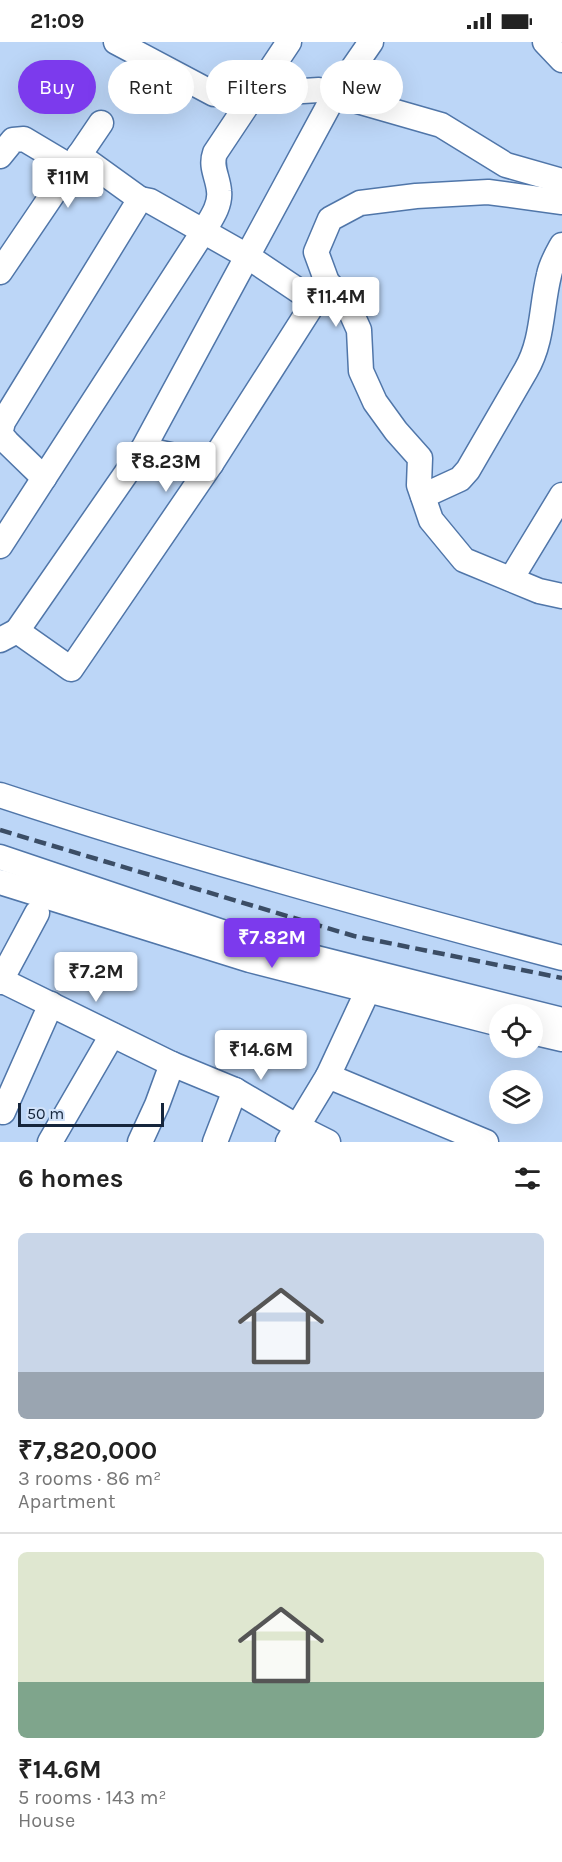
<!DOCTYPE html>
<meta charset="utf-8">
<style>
body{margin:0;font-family:Karla,sans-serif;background:#f2f2f2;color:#222;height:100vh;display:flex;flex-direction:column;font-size:22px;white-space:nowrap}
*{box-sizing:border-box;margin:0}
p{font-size:20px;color:#767676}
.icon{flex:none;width:33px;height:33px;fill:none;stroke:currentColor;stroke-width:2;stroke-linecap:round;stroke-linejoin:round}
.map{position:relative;height:1100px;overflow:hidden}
.side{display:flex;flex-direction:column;background:#fff;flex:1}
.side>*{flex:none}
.top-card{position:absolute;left:18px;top:18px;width:526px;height:54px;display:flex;gap:12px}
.tools{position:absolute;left:489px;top:962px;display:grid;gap:12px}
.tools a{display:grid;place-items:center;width:54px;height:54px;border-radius:50%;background:#fff;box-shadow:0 6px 24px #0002;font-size:30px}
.scale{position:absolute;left:18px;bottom:15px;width:146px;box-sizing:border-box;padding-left:6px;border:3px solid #16263c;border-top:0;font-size:16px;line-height:21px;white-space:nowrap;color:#16263c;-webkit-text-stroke:4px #d1e2f9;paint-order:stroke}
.price{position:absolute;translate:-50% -51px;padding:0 14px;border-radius:6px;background:#fff;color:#222;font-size:20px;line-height:39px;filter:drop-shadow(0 2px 3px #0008)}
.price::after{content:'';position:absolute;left:50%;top:36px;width:18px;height:14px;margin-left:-9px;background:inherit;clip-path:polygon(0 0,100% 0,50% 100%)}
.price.active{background:#7c3aed;color:#fff}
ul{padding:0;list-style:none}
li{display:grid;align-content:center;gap:12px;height:318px;padding:0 18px}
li+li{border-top:2px solid #e0e0e0}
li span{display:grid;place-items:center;height:186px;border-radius:9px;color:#555}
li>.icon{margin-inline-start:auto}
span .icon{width:108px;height:108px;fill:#fffc;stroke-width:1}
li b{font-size:26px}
h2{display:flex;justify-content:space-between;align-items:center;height:72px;padding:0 18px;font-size:26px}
.tag{padding:0 21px;border-radius:27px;background:#fff;box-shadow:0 6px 24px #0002;font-size:21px;line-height:54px}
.tag.active{background:#7c3aed;color:#fff}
.status{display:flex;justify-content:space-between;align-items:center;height:42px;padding:0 30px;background:#fff;direction:ltr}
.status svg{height:16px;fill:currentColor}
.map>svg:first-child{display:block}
</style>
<div class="status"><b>21:09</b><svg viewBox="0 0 49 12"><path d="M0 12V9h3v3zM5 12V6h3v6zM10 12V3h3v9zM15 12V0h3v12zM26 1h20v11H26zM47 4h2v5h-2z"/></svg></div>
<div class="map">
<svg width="562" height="1100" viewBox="0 0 562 1100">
<rect width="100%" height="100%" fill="#bcd6f7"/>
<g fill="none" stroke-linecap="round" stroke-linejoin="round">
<defs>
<g id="minor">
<polyline points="116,0 214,52 254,52 319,48 441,83 506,123 562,139"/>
<polyline points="545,0 562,18"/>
<polyline points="79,113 140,157"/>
<polyline points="0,114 13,98 24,97 71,125"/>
<polyline points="562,160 488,150 416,154 360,161 330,177 316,210 327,240 346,259 359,288 361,329 375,360 396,389 420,416 419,443 431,478 464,518 539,549 562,554"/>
<polyline points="0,230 101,81"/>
<polyline points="143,407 335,52 371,0"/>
<polyline points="44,436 7,400 0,392 3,380 140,157 150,159 247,214 314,259"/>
<path d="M423,454L460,437L468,428L526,328C543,299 541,265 549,233C551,222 557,212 562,203"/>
<path d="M0,504L203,190C210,178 221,164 219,149C218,135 210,125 215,111L289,0"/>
<polyline points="511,537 562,453"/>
<polyline points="17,589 143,407 211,422"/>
<polyline points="0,598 17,589 71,627 211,422 327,240"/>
<path d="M0,753C185,814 374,866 562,916"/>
<polyline points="0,815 249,899 562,978"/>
<polyline points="0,840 250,918 500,982"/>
<polyline points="1,938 172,1022 235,1048 298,1085 328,1100"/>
<polyline points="0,940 37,871"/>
<polyline points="532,990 562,997"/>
<polyline points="328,1034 368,948"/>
<polyline points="3,1070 51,962"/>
<polyline points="50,1100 112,993"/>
<polyline points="140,1100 157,1063 172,1022"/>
<polyline points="215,1100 235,1048"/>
<polyline points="288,1100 328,1034 486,1100"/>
</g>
</defs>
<use href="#minor" stroke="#5076a9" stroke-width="27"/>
<use href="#minor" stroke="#fff" stroke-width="24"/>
<polyline stroke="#3b4d65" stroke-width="4.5" stroke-dasharray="12 6" stroke-linecap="butt" points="0,788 354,894 562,936"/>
</g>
</svg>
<div class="tools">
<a><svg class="icon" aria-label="locate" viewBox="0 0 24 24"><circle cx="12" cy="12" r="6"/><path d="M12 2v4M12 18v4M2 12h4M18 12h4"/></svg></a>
<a><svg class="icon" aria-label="layers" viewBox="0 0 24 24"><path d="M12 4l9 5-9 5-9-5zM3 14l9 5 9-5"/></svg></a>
</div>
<div class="scale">50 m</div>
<b class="price" style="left:68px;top:167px">₹11M</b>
<b class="price" style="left:336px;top:286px">₹11.4M</b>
<b class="price" style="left:166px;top:451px">₹8.23M</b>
<b class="price active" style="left:272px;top:927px">₹7.82M</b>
<b class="price" style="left:96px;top:961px">₹7.2M</b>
<b class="price" style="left:261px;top:1039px">₹14.6M</b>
<div class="top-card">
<a class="tag active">Buy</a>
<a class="tag">Rent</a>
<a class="tag">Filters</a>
<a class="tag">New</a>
</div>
</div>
<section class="side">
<h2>6 homes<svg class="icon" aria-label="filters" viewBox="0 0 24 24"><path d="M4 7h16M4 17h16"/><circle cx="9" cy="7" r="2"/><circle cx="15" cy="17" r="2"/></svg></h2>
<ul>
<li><span style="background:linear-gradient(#c9d6e8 75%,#9aa5b1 0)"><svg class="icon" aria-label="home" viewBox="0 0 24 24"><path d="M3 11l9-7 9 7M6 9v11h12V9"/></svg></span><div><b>₹7,820,000</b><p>3 rooms · 86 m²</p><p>Apartment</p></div></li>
<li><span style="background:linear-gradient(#dfe7d0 70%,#7fa58c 0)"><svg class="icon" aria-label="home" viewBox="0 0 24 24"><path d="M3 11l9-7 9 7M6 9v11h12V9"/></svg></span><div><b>₹14.6M</b><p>5 rooms · 143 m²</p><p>House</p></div></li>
</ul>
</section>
